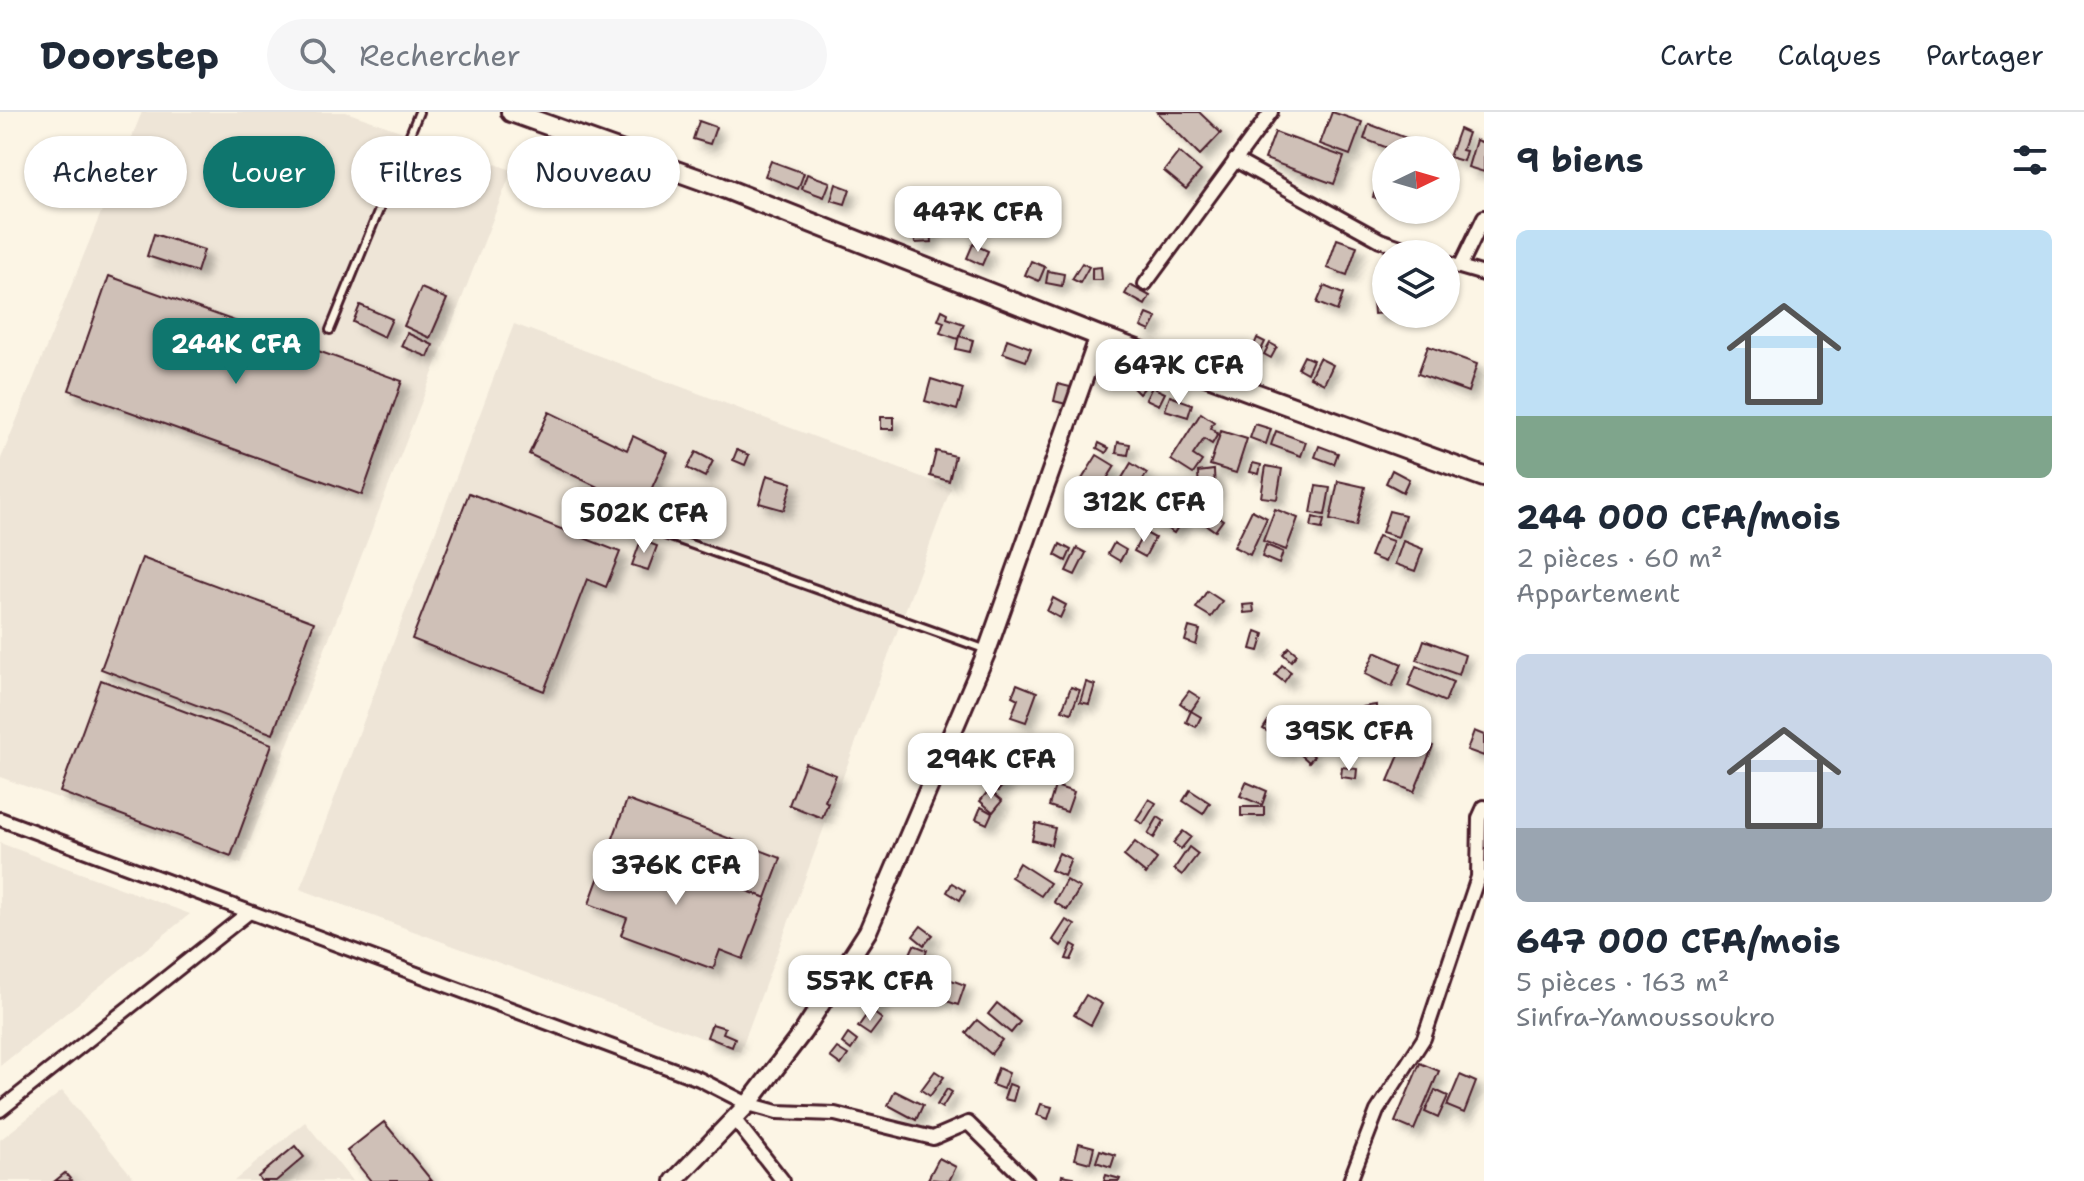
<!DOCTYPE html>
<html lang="fr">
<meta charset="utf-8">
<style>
body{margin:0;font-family:"Shantell Sans",sans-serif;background:#f6f6f7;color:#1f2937;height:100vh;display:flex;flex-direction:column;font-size:30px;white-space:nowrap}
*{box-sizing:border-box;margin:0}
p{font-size:26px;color:#747a83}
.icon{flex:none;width:44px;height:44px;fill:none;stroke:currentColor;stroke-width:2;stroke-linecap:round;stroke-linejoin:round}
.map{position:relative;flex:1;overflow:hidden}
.panel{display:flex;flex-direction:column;background:#fff;width:600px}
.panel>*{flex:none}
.hud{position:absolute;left:24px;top:24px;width:760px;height:72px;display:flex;gap:16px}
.needle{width:52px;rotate:85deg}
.controls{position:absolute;left:1372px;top:24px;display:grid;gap:16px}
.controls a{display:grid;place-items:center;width:88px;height:88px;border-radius:50%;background:#fff;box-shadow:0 2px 6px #0004;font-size:40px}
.price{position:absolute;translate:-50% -68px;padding:0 18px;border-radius:16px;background:#fff;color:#222;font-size:26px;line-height:52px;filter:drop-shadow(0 2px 4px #0008)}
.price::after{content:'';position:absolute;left:50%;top:48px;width:24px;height:18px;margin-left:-12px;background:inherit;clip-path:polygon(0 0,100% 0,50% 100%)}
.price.current{background:#0f766e;color:#fff}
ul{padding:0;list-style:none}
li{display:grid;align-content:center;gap:16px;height:424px;padding:0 32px}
li span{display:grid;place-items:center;height:248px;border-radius:12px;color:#555}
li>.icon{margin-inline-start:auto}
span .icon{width:144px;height:144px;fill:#fffc;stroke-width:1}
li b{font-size:34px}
h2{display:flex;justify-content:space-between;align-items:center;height:96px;padding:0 32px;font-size:34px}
.tag{padding:0 28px;border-radius:36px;background:#fff;box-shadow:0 2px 6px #0004;font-size:28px;line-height:72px}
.tag.current{background:#0f766e;color:#fff}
header{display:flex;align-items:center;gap:48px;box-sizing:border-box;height:112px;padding:0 40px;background:#fff;border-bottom:2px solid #e0e1e3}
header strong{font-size:38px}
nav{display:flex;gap:44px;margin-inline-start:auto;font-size:28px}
.search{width:560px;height:72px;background:#f6f6f7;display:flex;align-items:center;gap:20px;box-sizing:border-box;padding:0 28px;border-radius:44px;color:#747a83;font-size:30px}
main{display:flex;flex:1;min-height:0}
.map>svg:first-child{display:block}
</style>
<header>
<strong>Doorstep</strong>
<div class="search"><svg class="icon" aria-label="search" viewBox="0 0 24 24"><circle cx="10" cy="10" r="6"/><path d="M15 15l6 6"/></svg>Rechercher</div>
<nav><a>Carte</a><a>Calques</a><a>Partager</a></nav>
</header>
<main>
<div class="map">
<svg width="1484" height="1069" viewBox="0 0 1484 1069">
<defs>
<filter id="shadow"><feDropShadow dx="7" dy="7" stdDeviation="4" flood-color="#0004"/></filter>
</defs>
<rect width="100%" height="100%" fill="#fcf5e5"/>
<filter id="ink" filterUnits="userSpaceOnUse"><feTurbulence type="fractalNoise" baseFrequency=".0125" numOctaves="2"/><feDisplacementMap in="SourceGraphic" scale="16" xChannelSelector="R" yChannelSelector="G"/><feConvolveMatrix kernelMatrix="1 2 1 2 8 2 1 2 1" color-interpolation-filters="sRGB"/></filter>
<g filter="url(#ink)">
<g fill="#eee5d7">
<polygon points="142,0 346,0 512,58 241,752 0,665 0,349"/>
<polygon points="514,212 951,376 740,940 300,777"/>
<polygon points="0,731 190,802 0,954"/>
<polygon points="62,979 136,1069 0,1069 0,1028"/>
<polygon points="305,1010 352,1069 234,1069"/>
</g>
<g fill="#cfc0b7" stroke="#4a1f2b" stroke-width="2" filter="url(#shadow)">
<polygon points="1157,0 1199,0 1221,21 1200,43"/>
<polygon points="1332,0 1362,10 1350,43 1320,32"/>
<polygon points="699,9 716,15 710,32 693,27"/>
<polygon points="1369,12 1409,27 1405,38 1393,38 1364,27"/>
<polygon points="1459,17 1468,21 1462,38 1466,39 1463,49 1449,45"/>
<polygon points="1275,20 1344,45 1334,72 1265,47"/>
<polygon points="1476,28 1484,31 1484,60 1468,55"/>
<polygon points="1179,40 1201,59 1186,77 1164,59"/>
<polygon points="771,49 804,61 798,77 765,64"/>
<polygon points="1382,58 1386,59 1386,90 1373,85"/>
<polygon points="807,62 830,70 824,85 802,77"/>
<polygon points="836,72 850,77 845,92 831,88"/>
<polygon points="931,117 932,130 915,131 914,119"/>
<polygon points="154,122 204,138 197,160 147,144"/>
<polygon points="1337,127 1357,134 1347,163 1327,156"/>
<polygon points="973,132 988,139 982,153 967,146"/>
<polygon points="1031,149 1045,155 1039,169 1025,163"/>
<polygon points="1082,151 1089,155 1080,171 1072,167"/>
<polygon points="1101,155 1102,168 1092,168 1092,156"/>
<polygon points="1048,159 1064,162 1062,174 1046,171"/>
<polygon points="109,164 402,269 362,383 69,278"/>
<polygon points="1130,173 1150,184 1145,193 1125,182"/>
<polygon points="1324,174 1343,182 1337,199 1317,191"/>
<polygon points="421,176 447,187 430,226 404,214"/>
<polygon points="1373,188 1386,188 1386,201 1374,202"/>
<polygon points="360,193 392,207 384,225 353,210"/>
<polygon points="942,198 948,201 947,206 964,212 958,227 940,221 944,210 938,208"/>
<polygon points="1147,202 1157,206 1150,219 1141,215"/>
<polygon points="407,221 433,233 428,245 401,234"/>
<polygon points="959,224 973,228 970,240 956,237"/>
<polygon points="1257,226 1265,230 1259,242 1252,238"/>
<polygon points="1007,227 1031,236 1026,249 1003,241"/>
<polygon points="1270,231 1277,235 1271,246 1264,242"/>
<polygon points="1428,234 1477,252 1468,280 1418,262"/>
<polygon points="1304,244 1313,248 1307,261 1298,256"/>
<polygon points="1319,246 1333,253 1324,272 1310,265"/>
<polygon points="1140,266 1147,273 1139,282 1132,275"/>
<polygon points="931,267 963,277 957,298 925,289"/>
<polygon points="1058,272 1070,275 1066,292 1054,289"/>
<polygon points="1152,275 1165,281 1159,293 1146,287"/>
<polygon points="1170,284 1192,292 1188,305 1165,298"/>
<polygon points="549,300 627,338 633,324 668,341 632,419 607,407 611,398 599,393 606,379 529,342"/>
<polygon points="1201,301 1214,310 1210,316 1218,322 1212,332 1204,327 1193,343 1202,349 1193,362 1171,348"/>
<rect x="881" y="305" width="13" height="12"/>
<polygon points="1255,312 1271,317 1266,332 1250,326"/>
<polygon points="1221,319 1247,327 1236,361 1210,353"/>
<polygon points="1276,319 1306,330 1301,344 1271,333"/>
<polygon points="1118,330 1130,332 1128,343 1116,341"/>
<polygon points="1099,331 1109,336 1106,341 1097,336"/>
<polygon points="1319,334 1338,341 1334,352 1315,345"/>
<polygon points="737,338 749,343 745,353 733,348"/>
<polygon points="936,339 955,344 949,369 930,364"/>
<polygon points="696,340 713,349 705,365 687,356"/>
<polygon points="1097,343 1115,354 1099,379 1082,367"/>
<polygon points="1131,351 1147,361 1128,391 1113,381"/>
<polygon points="1253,351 1261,353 1259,362 1250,360"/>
<polygon points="1266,354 1282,357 1277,387 1261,385"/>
<polygon points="1214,358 1215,378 1199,380 1198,360"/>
<polygon points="1392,358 1409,367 1403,380 1386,371"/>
<polygon points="767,363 792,371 784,398 759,391"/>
<polygon points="1338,369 1365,375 1356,414 1330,408"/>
<polygon points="1163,372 1175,380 1156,411 1129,394 1139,378 1154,387"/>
<polygon points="1185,374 1198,383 1174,421 1160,412"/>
<polygon points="1316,374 1330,376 1325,403 1311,401"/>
<polygon points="469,381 620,440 606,475 587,467 544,579 412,527"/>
<polygon points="1199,391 1223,408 1215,419 1191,402"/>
<polygon points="1275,397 1298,406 1286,438 1263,429"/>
<polygon points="1252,398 1267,406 1250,443 1234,435"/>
<polygon points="1389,399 1405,403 1398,425 1382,420"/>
<polygon points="1313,405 1324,408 1322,417 1311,415"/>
<polygon points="1144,420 1155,426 1145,445 1134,439"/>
<polygon points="1378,424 1393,429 1385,450 1370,444"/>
<polygon points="641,428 657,434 648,458 632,453"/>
<polygon points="1403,429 1423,437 1415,459 1395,452"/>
<polygon points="1114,431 1126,438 1120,449 1108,442"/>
<polygon points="1060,432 1071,438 1066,449 1055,443"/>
<polygon points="1266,433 1283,440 1279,452 1262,445"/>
<polygon points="1077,436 1086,441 1075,463 1066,459"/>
<polygon points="142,446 314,510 273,622 101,557"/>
<polygon points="1207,479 1222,489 1211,505 1196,496"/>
<polygon points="1053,486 1066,493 1060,506 1047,499"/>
<polygon points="1253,492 1254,500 1244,501 1243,493"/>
<polygon points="1189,515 1200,518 1196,533 1185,529"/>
<polygon points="1256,519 1264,522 1259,539 1251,537"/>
<polygon points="1424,528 1465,543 1459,563 1417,548"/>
<polygon points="1289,535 1297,542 1291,549 1283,542"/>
<polygon points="1375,540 1402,552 1392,575 1365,562"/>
<polygon points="1282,553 1291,560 1284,570 1275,563"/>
<polygon points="1416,554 1453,570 1445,590 1408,574"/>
<polygon points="101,568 272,632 231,744 60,680"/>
<polygon points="1086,570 1095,573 1089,592 1080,590"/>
<polygon points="1017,572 1037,580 1026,610 1011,605 1018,587 1012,584"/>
<polygon points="1071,575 1080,578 1071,601 1062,598"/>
<polygon points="1189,579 1200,586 1191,599 1180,591"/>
<polygon points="1376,593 1377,605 1364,607 1362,595"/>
<polygon points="1191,599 1201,605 1196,615 1186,610"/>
<polygon points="1270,606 1287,617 1280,627 1263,617"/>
<polygon points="1374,609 1386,615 1382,623 1370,617"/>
<polygon points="1298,619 1309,626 1303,636 1292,628"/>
<polygon points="1474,619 1484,623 1484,644 1467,638"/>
<polygon points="1408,622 1433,634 1414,680 1388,669"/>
<polygon points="1276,627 1290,636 1286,641 1272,632"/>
<polygon points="1305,636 1314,644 1309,650 1300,642"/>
<polygon points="805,651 836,663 825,689 828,691 822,706 789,693"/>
<polygon points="1342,655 1357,657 1356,667 1341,665"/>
<polygon points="993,658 1007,669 998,679 985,668"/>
<polygon points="1246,670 1267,679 1262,693 1240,684"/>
<polygon points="1055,674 1074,680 1067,700 1049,694"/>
<polygon points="989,678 1002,689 993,700 980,689"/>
<polygon points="1190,678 1210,691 1203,702 1183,689"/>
<polygon points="1149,687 1156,691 1143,712 1136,708"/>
<polygon points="627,688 781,746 766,786 612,729"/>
<polygon points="981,695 992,701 987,712 976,707"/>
<rect x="1241" y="695" width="23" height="9"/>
<polygon points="1158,705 1164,709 1154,726 1148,722"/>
<polygon points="1036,711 1055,716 1051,733 1032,728"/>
<polygon points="1183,719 1191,725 1181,737 1173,731"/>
<polygon points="612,729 766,786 743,847 720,838 713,857 621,823 627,806 589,792"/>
<polygon points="1135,730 1157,747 1146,762 1124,744"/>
<polygon points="1189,735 1198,742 1182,763 1174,757"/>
<polygon points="1059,741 1071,747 1064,764 1051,758"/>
<polygon points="1019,751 1050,771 1041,784 1011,765"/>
<polygon points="1066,768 1080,776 1067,798 1054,790"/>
<polygon points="952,771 965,779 960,788 947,780"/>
<polygon points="1066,808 1075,813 1061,834 1053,828"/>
<polygon points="921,814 933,823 924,833 913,824"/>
<polygon points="1072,832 1077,835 1071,848 1066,847"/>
<polygon points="914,833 927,838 923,849 909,844"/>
<polygon points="946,866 965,873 958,893 938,886"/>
<polygon points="875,881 883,888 875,899 866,893"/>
<polygon points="1086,883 1102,892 1091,913 1074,903"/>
<polygon points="997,891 1020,910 1011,921 988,902"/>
<polygon points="870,898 882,907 870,923 858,915"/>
<polygon points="977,908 1002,928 991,942 966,921"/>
<polygon points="712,912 725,916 723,921 735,926 732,935 707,925"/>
<polygon points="848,922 857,929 851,938 842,931"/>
<polygon points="837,936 848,943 841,953 830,945"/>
<polygon points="1420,951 1439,959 1414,1018 1395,1010"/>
<polygon points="998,956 1009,961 1003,977 992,973"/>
<polygon points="935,959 944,965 930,984 921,978"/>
<polygon points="1460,963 1476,970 1464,1001 1447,994"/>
<polygon points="1009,972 1017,975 1013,989 1004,987"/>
<polygon points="947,977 952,980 942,996 937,993"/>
<polygon points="1435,978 1448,984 1438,1006 1425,1000"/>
<polygon points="895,979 923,993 916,1008 888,993"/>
<polygon points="1041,992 1052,995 1048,1007 1037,1003"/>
<polygon points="384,1010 432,1069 371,1069 347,1039"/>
<polygon points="1079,1031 1094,1035 1090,1051 1075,1047"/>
<polygon points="295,1034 304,1045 276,1069 261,1069 258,1065"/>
<polygon points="1100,1038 1115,1043 1111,1055 1096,1050"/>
<polygon points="939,1046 956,1055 949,1069 928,1067"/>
<polygon points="65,1061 72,1069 55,1069"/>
<polygon points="1062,1063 1074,1065 1074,1069 1061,1069"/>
<polygon points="1106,1063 1120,1067 1119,1069 1104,1069"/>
</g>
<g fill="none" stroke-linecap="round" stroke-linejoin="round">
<defs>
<g id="service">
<polyline points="330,218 419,0"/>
<polyline points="665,423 984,537"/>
</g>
<g id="minor">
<polyline points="1235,48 1380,128 1421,142"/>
<polyline points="1446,151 1484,162"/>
<polyline points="1460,155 1484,105"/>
<polyline points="1145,172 1271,0"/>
<polyline points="0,707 699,967 748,992 777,1000 835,1002 933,1026 968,1011 1027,1069"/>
<polyline points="0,998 248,801"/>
<polyline points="735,1008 783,1069"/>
<polyline points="1350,1069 1377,999 1424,926 1478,765 1479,706 1484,695"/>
</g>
<polyline id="tertiary" points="674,1069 748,992 803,920 868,819 987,539 1099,224"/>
<polyline id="secondary" points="511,0 721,75 1099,224 1484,365"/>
</defs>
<use href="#service" stroke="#4a1f2b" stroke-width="12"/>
<use href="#minor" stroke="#4a1f2b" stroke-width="18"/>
<use href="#tertiary" stroke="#4a1f2b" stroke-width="22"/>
<use href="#secondary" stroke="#4a1f2b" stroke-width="24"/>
<use href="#service" stroke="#fcf5e5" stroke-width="6"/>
<use href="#minor" stroke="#fcf5e5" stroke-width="12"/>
<use href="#tertiary" stroke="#fcf5e5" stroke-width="16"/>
<use href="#secondary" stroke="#fcf5e5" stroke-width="18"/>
</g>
</g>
</svg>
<div class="controls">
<a><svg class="needle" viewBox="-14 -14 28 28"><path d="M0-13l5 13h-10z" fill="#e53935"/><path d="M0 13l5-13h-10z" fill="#747a83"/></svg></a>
<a><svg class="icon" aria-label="layers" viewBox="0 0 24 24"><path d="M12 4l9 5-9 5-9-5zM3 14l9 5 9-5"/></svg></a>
</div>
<b class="price" style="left:978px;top:142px">447K CFA</b>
<b class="price current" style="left:236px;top:274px">244K CFA</b>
<b class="price" style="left:1179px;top:295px">647K CFA</b>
<b class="price" style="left:1144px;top:432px">312K CFA</b>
<b class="price" style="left:644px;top:443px">502K CFA</b>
<b class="price" style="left:1349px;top:661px">395K CFA</b>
<b class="price" style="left:991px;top:689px">294K CFA</b>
<b class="price" style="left:676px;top:795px">376K CFA</b>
<b class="price" style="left:870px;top:911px">557K CFA</b>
<div class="hud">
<a class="tag">Acheter</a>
<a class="tag current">Louer</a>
<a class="tag">Filtres</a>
<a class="tag">Nouveau</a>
</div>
</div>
<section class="panel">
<h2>9 biens<svg class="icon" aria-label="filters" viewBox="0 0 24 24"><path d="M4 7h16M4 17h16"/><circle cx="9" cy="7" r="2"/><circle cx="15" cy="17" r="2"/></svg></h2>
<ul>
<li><span style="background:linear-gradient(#bfe0f5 75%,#7fa58c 0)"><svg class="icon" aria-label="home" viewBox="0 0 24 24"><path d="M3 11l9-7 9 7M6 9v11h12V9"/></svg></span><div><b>244 000 CFA/mois</b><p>2 pièces · 60 m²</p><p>Appartement</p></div></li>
<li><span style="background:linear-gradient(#c9d6e8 70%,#9aa5b1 0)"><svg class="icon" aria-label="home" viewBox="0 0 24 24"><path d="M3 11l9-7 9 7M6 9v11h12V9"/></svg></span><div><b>647 000 CFA/mois</b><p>5 pièces · 163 m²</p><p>Sinfra-Yamoussoukro</p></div></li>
</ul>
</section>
</main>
